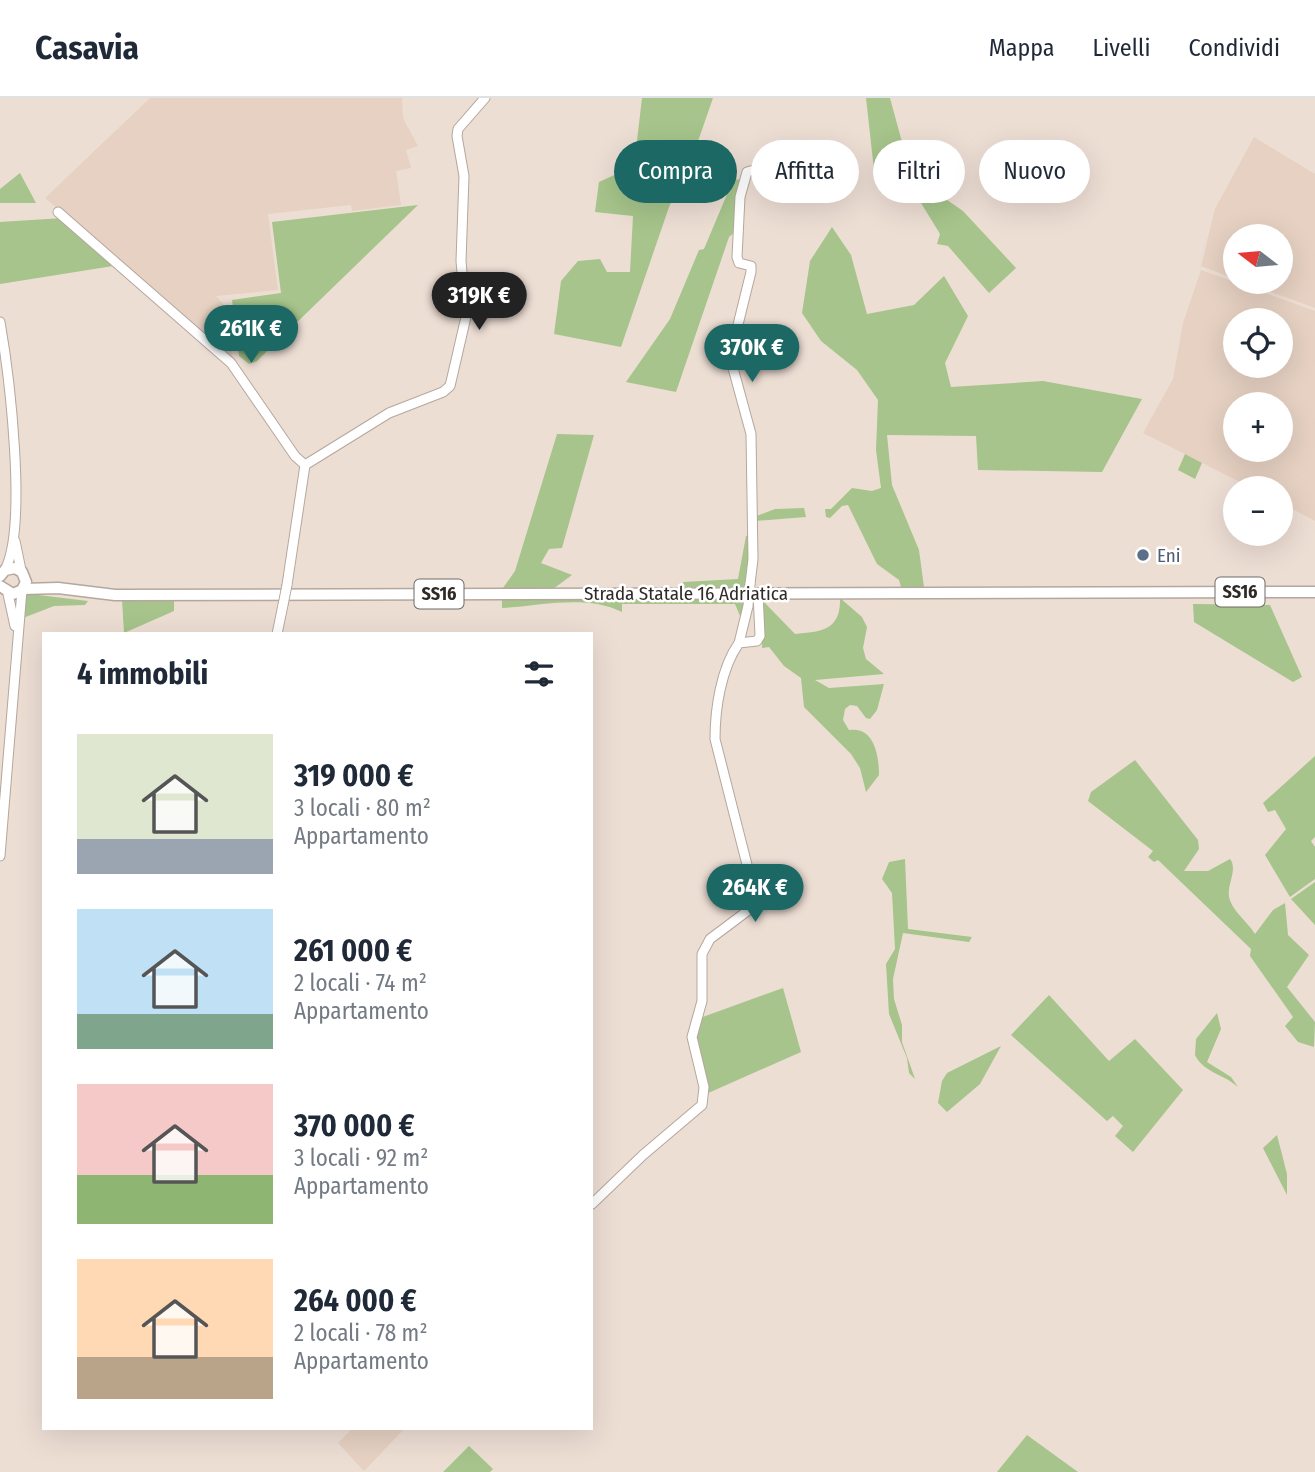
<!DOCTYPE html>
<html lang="it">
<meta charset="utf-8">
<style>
body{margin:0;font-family:"Fira Sans Condensed",sans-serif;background:#f6f6f7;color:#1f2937;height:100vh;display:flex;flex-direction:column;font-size:26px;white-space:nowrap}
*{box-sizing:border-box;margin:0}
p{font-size:23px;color:#747a83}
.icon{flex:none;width:38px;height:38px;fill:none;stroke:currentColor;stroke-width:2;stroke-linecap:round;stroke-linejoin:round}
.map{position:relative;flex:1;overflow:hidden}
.drawer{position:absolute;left:42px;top:534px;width:551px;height:798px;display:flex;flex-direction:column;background:#fff;border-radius:0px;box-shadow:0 7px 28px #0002}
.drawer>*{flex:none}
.guide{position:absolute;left:614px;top:42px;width:595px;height:63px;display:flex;gap:14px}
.needle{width:46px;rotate:286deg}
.buttons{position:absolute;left:1223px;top:126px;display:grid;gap:14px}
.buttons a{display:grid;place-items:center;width:70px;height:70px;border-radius:50%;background:#fff;box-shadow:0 7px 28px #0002;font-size:35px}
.price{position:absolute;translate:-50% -60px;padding:0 16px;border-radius:24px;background:#1c6864;color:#fff;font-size:23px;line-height:46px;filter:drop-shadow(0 2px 4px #0008)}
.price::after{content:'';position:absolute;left:50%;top:42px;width:21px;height:16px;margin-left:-10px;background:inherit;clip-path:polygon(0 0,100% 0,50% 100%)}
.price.selected{background:#222;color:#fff}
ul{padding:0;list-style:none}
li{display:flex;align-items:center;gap:21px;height:175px;padding:0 35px}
li span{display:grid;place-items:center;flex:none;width:196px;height:140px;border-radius:0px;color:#555}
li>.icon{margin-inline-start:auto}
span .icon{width:84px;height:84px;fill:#fffc;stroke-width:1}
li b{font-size:30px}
h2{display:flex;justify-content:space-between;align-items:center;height:84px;padding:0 35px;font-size:30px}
.pill{padding:0 24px;border-radius:32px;background:#fff;box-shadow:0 7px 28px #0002;font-size:24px;line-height:63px}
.pill.selected{background:#1c6864;color:#fff}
header{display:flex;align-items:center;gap:42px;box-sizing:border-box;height:98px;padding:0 35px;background:#fff;border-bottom:2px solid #e0e1e3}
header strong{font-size:33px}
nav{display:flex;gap:38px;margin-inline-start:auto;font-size:24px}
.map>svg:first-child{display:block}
</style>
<header>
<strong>Casavia</strong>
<nav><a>Mappa</a><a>Livelli</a><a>Condividi</a></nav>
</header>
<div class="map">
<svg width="1315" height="1374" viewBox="0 0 1315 1374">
<rect width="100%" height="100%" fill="#edded4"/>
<g fill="#e6d1c2" fill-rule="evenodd">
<polygon points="150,0 402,0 403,20 418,48 406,52 411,70 396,73 401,107 352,113 351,107 268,116 278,192 216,198 226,209 233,262 45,100"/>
<polygon points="1254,39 1315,76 1315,210 1243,184 1281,184 1281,138 1236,138 1235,181 1201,168 1215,111"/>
<path d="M1201,172L1315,213V423L1281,405V390H1252L1143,335L1173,281L1183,225ZM1281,222V268H1236V222ZM1236,306H1281V352H1236Z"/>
<polygon points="353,1330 405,1330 364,1373 338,1345"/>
</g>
<g fill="#a6c48b">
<polygon points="642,0 713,0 696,49 669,109 621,249 554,236 561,183 578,163 600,161 607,174 630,174 633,118 595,114 599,84 634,68"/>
<polygon points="866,0 890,0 908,66 937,95 963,113 1016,170 989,195 948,148 937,146 940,136 899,69 874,72"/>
<polygon points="20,75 36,105 0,105 0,91"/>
<polygon points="740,81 736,133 729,139 676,294 626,284 670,221 699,152 704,151 733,82"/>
<polygon points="418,107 257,263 249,266 239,258 232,202 281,195 272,124"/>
<polygon points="63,120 113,168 0,186 0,124"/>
<polygon points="832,129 851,157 867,216 914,207 944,178 968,218 945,265 951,289 1043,283 1142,301 1102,374 978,372 976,338 887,337 892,387 919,452 924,489 901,489 899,482 877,466 848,407 842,408 830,420 826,419 825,411 831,411 852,390 872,393 881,390 876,352 878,302 857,272 821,243 802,215 810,163"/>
<polygon points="557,336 594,337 562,450 549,451 541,465 572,477 553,491 503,490 515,473"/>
<polygon points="1185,356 1202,365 1195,381 1178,372"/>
<polygon points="804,410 806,419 754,423 754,419 775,411"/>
<polygon points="750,437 746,489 683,489 683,484 738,481 746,438"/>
<polygon points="30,496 88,503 85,507 54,508 23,520 25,498"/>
<path d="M745,500L739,533L740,518L735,506H622V514C586,496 540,508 502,510V502Z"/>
<path d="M840,500L862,519L867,529L863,550L866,561L884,576L815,582L829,590L884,586L877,612L870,621L866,620L857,608L850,607L845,611L843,622L849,632C874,628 879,657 879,677L866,694L860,670L851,656L804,609L801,580L784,568L769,549L762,550L763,503L795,536C822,534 841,532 840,500Z"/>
<polygon points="122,502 174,503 174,513 124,535"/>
<polygon points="1193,506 1270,507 1302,579 1293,584 1194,524"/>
<polygon points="1315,658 1315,739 1311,743 1315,749 1315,781 1290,799 1265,757 1286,731 1275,712 1268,714 1263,705"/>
<path d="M1135,662L1198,742L1199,751L1184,773H1208L1230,761C1238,771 1227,786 1229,799C1232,813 1248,824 1255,836L1273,812L1285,805L1288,837L1309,857L1287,889L1315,924L1314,949L1298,944L1285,928L1293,919L1250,858L1251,851L1158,762L1154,764L1148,759L1153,753L1088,703L1091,694Z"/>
<polygon points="905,761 908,831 972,839 969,844 903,835 893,881 894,901 902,927 902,944 915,981 909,975 907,960 889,916 886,866 895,851 893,813 892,795 882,781 889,764"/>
<polygon points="1315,784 1315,827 1291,801"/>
<polygon points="783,890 801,954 706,996 694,941 700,920"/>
<polygon points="1049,897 1109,963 1135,941 1183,992 1133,1054 1115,1038 1123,1028 1113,1018 1107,1023 1011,937"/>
<path d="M1217,915L1221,931L1207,964L1231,979L1238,989C1224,976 1204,975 1195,957L1196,941Z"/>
<polygon points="1001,948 980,986 947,1014 938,1005 942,983 947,975"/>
<polygon points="1277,1037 1287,1076 1287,1097 1263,1050"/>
<polygon points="1027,1337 1078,1374 997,1374"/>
<polygon points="469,1348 493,1371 490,1374 443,1374"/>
</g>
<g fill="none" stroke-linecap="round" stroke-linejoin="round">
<defs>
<g id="minor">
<polyline points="58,114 231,265 295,358 305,367 287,487"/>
<path d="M0,224C9,275 28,428 5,472"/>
<polyline points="305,367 389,315 443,294 450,288 466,219 461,163 464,78 457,38 458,31 485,0"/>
<polyline points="15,443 21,472"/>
<polyline points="750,486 753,461 751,336 730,259 751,174 751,168 739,165 737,159 740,99 747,74 754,72 759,78"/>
<polyline points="8,496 15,528"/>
<polyline points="277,536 283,507"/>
<polyline points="739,545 748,508"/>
<polyline points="0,758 22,492"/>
<path d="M592,1106L643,1057L702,1007L704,989L692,939L702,903V856L710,841L754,808L755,798L715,641C715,611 721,570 739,545L757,543L760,538L758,495"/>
</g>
<g id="major">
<polyline points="0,478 5,472 15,470 22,474 26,484 22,492 13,496 0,488"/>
<polyline points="23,491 58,490 115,497 1315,494"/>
</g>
</defs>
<use href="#minor" stroke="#b5a79d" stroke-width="11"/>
<use href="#major" stroke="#b5a79d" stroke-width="13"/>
<use href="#minor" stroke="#fff" stroke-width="9"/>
<use href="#major" stroke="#fff" stroke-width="10"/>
<defs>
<g id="minor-bridge">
<polyline points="283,507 287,487"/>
<polyline points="748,508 750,486"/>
</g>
</defs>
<use href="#minor-bridge" stroke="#b5a79d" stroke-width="11" stroke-linecap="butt"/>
<use href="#minor-bridge" stroke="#fff" stroke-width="9"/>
</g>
<circle fill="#5c6f8a" stroke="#fff" stroke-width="2.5" cx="1143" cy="457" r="7"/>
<g text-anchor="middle" stroke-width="5" stroke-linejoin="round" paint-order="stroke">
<g fill="#fff" stroke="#6d6a67" stroke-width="2">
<rect x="1215.5" y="479.5" width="49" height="29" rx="5"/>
<rect x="414.5" y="481.5" width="49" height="29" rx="5"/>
</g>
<g font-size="18" font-weight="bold" fill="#2f2a26">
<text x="1240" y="500">SS16</text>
<text x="439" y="502">SS16</text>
</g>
<g font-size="19" fill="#4e5e75" stroke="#fff" text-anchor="start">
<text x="1157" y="464">Eni</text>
</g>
<g font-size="19" fill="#2f2a26" stroke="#fff">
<text x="686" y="502">Strada Statale 16 Adriatica</text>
</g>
</g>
</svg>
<div class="buttons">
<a><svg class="needle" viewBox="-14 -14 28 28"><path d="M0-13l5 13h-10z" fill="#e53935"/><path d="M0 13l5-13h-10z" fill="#747a83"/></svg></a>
<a><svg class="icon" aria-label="locate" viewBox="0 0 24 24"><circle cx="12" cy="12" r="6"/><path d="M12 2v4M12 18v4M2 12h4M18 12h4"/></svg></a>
<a>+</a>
<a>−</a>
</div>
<b class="price selected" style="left:479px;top:234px">319K €</b>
<b class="price" style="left:251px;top:267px">261K €</b>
<b class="price" style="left:752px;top:286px">370K €</b>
<b class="price" style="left:755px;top:826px">264K €</b>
<div class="guide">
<a class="pill selected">Compra</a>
<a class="pill">Affitta</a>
<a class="pill">Filtri</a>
<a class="pill">Nuovo</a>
</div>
<section class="drawer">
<h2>4 immobili<svg class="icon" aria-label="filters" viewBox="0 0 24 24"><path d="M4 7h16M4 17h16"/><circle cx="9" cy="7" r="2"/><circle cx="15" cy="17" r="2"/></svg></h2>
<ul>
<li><span style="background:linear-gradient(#dfe7d0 75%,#9aa5b1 0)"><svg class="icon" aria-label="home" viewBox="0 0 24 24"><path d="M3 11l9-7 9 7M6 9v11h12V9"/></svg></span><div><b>319 000 €</b><p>3 locali · 80 m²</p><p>Appartamento</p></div></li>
<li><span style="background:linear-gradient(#bfe0f5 75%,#7fa58c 0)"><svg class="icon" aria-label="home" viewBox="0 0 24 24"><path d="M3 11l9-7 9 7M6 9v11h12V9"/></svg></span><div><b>261 000 €</b><p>2 locali · 74 m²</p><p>Appartamento</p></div></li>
<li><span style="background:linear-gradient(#f6c9c9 65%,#8fb573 0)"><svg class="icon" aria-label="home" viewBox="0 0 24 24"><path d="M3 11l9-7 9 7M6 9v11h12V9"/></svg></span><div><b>370 000 €</b><p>3 locali · 92 m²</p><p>Appartamento</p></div></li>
<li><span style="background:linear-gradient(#ffd9b3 70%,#b9a48a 0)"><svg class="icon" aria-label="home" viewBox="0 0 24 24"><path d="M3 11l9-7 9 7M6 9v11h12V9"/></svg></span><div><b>264 000 €</b><p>2 locali · 78 m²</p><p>Appartamento</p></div></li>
</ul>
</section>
</div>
